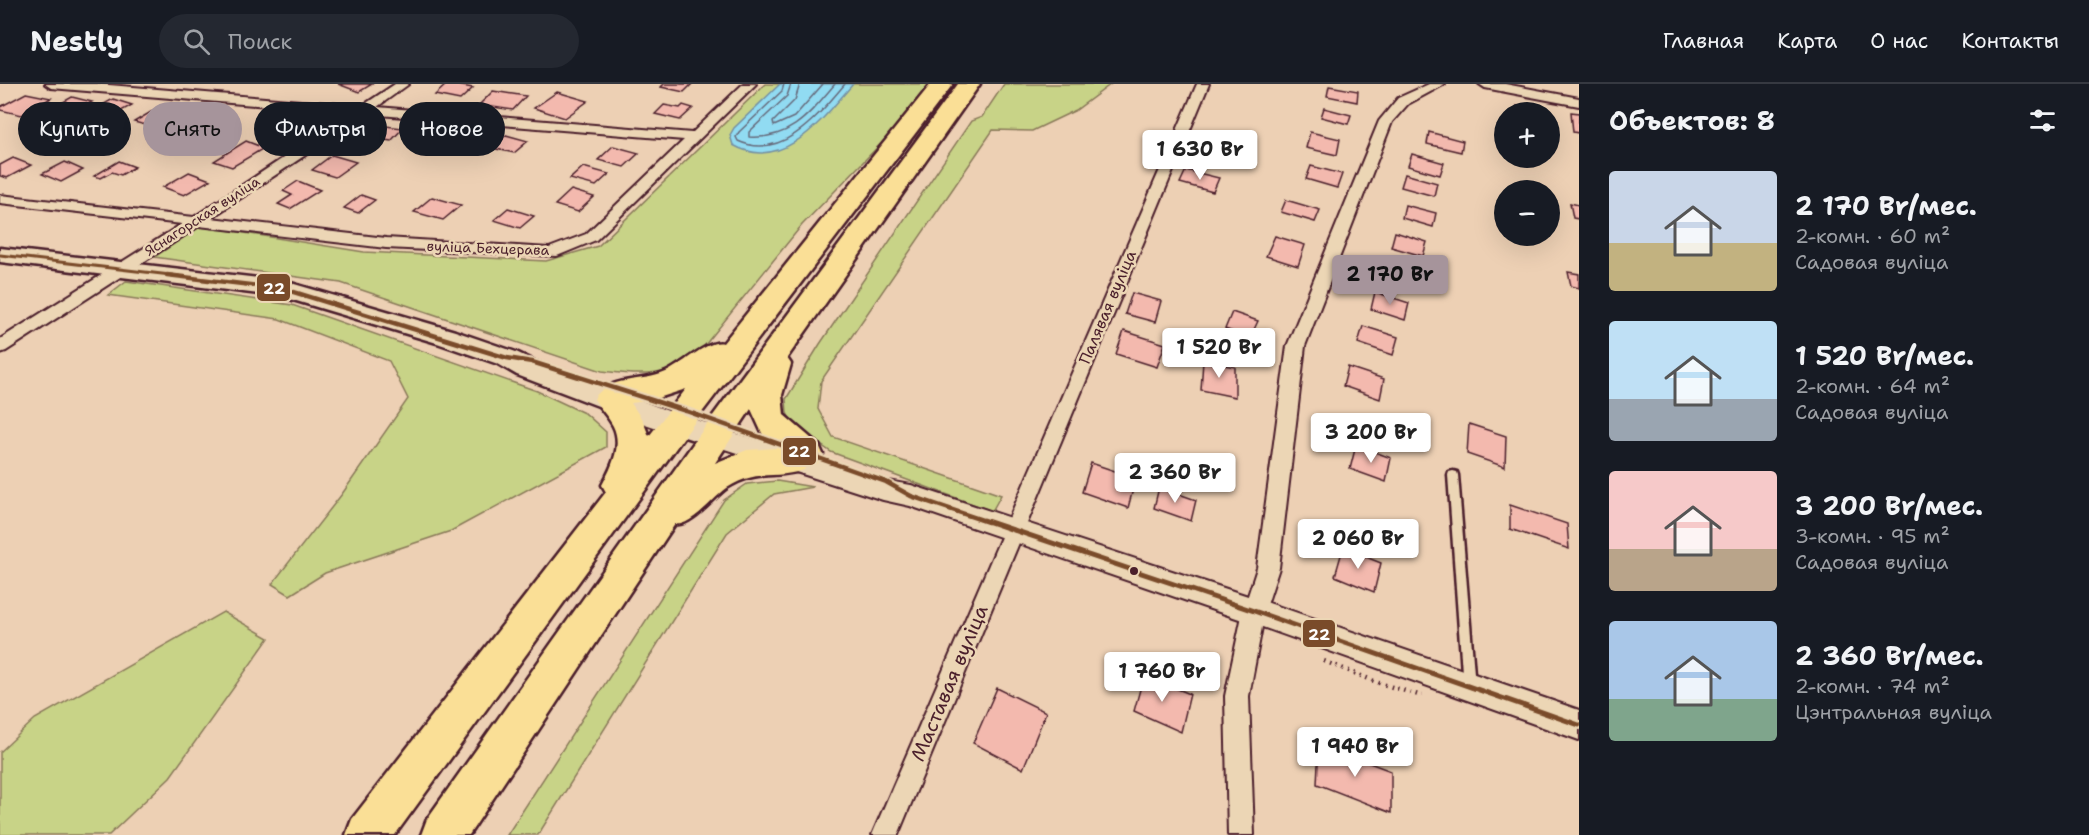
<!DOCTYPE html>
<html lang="ru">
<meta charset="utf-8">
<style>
body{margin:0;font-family:"Shantell Sans",sans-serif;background:#242831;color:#f1f3f6;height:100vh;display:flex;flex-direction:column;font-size:22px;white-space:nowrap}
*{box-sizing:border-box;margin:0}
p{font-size:20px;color:#9ea1a6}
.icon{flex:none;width:33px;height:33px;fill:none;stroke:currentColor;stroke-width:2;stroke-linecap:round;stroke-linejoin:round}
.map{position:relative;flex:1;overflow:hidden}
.panel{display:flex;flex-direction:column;background:#171b24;width:510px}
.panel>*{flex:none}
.top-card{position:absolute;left:18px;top:18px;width:570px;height:54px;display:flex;gap:12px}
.tools{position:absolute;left:1494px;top:18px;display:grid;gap:12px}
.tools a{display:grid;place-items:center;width:66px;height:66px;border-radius:50%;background:#171b24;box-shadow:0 6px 24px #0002;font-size:30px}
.price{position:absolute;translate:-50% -51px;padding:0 14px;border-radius:6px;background:#fff;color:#222;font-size:20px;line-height:39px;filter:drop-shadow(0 2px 3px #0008)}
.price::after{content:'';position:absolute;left:50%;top:36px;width:18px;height:14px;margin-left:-9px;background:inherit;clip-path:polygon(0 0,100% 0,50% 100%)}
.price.selected{background:#a6949b;color:#111}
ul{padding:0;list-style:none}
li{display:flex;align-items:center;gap:18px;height:150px;padding:0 30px}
li span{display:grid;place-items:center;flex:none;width:168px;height:120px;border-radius:6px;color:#555}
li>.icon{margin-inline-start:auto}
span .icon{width:72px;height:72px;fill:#fffc;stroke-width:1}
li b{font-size:26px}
h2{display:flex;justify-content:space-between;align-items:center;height:72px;padding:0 30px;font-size:26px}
.tag{padding:0 21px;border-radius:27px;background:#171b24;box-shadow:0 6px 24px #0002;font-size:21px;line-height:54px}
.tag.selected{background:#a6949b;color:#111}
header{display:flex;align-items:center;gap:36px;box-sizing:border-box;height:84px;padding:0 30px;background:#171b24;border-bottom:2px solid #363941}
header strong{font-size:28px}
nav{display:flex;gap:33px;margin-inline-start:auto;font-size:21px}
.search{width:420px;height:54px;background:#242831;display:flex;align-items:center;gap:15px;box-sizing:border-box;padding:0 21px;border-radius:33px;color:#9ea1a6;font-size:22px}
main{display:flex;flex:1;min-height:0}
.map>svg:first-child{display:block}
</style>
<header>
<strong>Nestly</strong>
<div class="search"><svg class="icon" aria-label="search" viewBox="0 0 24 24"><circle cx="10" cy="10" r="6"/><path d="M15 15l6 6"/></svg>Поиск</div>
<nav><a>Главная</a><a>Карта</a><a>О нас</a><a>Контакты</a></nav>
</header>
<main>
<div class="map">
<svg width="1579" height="751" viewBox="0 0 1579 751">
<rect width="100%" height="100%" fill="#edd0b4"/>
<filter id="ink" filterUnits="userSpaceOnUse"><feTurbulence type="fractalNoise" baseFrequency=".0167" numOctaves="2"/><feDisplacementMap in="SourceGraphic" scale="12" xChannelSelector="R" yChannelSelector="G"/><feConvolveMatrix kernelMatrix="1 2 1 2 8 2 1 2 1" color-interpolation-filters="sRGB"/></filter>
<g filter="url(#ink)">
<g fill="#c8d387" stroke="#897959" stroke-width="1.5">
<path d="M765,0H931L895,45L802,141L701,266C673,295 639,292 602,287L341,199L154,173L201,142L364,168L546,177L598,162Z"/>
<polygon points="1004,0 1111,0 1076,26 1032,47 993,46 821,297 818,325 833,353 1001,411 992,427 831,368 794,342 787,329 786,315 820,260 971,37 982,33"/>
<polygon points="126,197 292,221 537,307 586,330 606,348 606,363 451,447 325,489 290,511 272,500 342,410 408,315 389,277 279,235 108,211"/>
<polygon points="777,397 813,403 774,410 727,449 538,751 507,751 724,416 747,400"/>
<polygon points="223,528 269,554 170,693 109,751 0,751 0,668 35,635"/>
</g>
<path fill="#91dbf2" stroke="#7590a2" stroke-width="1.5" d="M780,0H853C824,33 784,90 733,61L730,51L734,44Z"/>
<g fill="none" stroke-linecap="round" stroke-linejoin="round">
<g stroke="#666a7b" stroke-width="1.5">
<path d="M784,0L782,7L739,48L736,53L738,57C783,78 820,29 845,0"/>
<path d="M791,0L787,12L749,48V53C791,56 810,29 835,0"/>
<polyline points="800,0 795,16 773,38 774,42 794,33 823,0"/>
</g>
</g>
<g fill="#f3b9ae" stroke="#4a1f2b" stroke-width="1.5">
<polygon points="338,0 372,0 359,8"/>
<polygon points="447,0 451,0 473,4 460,16 435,11"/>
<polygon points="664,0 692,0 684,8 661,3"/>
<polygon points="1329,2 1358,7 1357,18 1327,12"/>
<polygon points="493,7 526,12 513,26 479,21"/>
<polygon points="557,8 588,17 565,34 534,24"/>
<polygon points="26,9 51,14 22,31 0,26 0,23"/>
<polygon points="72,13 92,18 69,31 49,26"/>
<polygon points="113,15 132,21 100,39 81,33"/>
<polygon points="664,21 680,24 683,21 693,24 680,36 655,30"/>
<polygon points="161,22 183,28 157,44 134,38"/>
<polygon points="1517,22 1548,27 1548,28 1518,28"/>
<polygon points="1324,24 1351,31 1348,40 1321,33"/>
<polygon points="214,27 233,33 210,46 191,40"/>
<polygon points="1571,28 1579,29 1579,49 1573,48"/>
<polygon points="287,34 306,39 286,52 267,47"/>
<polygon points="377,41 403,44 391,57 365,53"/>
<polygon points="450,48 473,53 455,68 432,62"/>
<polygon points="1310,48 1340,55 1337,71 1306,64"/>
<polygon points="1429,48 1463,57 1461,68 1427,60"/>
<polygon points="506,51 528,57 514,69 492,64"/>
<polygon points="246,57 264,64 232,83 214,77"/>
<polygon points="613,62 639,69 624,83 598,76"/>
<polygon points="1412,70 1444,79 1440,91 1408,82"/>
<polygon points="332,71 356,78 335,93 312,86"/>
<polygon points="13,74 31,81 7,94 0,92 0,81"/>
<polygon points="119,77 135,83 121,91 112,88 101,94 94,92"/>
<polygon points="65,78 83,86 61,98 42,90"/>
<polygon points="1311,82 1342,90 1337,104 1306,95"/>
<polygon points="583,83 609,90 596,102 570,95"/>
<polygon points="1186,86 1219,94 1213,108 1180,99"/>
<polygon points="189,88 210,96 184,111 163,103"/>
<polygon points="1405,90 1437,99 1434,112 1401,103"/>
<polygon points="298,97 320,106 290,125 278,120 292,111 283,107"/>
<polygon points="571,106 594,113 578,128 555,121"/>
<polygon points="361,111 375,116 358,129 344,124"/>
<polygon points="432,113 461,121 443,136 414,128"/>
<polygon points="1286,116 1320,126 1315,138 1281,128"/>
<polygon points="1570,119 1579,121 1579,135 1573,134"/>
<polygon points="1405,121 1436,129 1433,143 1402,134"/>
<polygon points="508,124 534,132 520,144 494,136"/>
<polygon points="1395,148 1427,158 1423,172 1391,163"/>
<polygon points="1275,152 1305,161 1298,182 1266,172"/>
<polygon points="1384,178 1417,188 1413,203 1380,193"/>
<polygon points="1568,188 1579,190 1579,204 1571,202"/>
<polygon points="1375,208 1409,219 1405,236 1371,225"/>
<polygon points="1132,209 1161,217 1155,238 1125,230"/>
<polygon points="1232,228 1258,237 1250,254 1225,245"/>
<polygon points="1363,242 1398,253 1393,271 1358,259"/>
<polygon points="1124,247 1165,260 1157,283 1116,270"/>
<polygon points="1203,277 1235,283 1235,313 1201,306"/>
<polygon points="1348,283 1384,295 1380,315 1343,302"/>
<polygon points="1469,340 1506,352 1505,383 1467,370"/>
<polygon points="1356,361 1391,374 1386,398 1350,385"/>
<polygon points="1185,371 1231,386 1229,398 1214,393 1211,405 1179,395"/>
<polygon points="1091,379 1136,394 1128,424 1082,408"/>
<polygon points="1159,403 1196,416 1191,437 1154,424"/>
<polygon points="1510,421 1567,440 1569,465 1510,445"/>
<polygon points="1343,464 1381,479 1374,508 1335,492"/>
<polygon points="1144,591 1190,610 1181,648 1134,627"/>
<polygon points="997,604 1046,628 1023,685 973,659"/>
<polygon points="1319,660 1391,687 1391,729 1317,700"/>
</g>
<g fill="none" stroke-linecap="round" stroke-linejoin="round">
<defs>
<polygon id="service" points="1453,387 1457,388 1458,391 1475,602 1474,606 1469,608 1464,606 1463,602 1448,391 1449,388"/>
<g id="minor">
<path d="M45,0H97L362,22L395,0H409L377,23L692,49L743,0H756L596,156L557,172L386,164L199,142L6,267L0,269V255L182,140L0,119V111L194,133L351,29L51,4ZM367,30L684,56L586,150L549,164L386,154L211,134Z"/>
<polygon points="1197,0 1209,0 898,751 872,751"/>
<polygon points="1429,0 1445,0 1408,20 1392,38 1305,262 1279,484 1265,527 1249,612 1254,751 1228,751 1225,612 1243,527 1257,484 1287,262 1379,37 1398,14"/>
<polygon points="1479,0 1505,0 1579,14 1579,22 1485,4"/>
</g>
<polygon id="tertiary" points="715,343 883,396 911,401 1254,514 1579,626 1579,656 1254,540 910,422 883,416 706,359 703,352 706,345"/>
<polygon id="secondary" points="0,164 284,197 455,247 516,268 535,277 668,327 725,345 729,352 725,359 715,363 648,341 517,291 498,280 437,259 283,213 0,178"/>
<g id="trunk">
<path d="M931,0H953L697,335L395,751H346L352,735L606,408L602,401C611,384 623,362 613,342C608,332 600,325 594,315C608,291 643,299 666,288C681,282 708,255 723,259ZM686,305L649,352L643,337L631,319L652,316Z"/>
<path d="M958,0H980L787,274L791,280L782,311L784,331L819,361L823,370L819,379L806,382L804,386C774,396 758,384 727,404C714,413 690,444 675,440L469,751H421L427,735L712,333ZM751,325L762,349L777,364L747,366L715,379Z"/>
</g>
</defs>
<use href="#service" stroke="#4a1f2b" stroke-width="5"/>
<use href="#minor" stroke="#4a1f2b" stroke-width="4"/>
<use href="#tertiary" stroke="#4a1f2b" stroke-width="4"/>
<use href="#secondary" stroke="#4a1f2b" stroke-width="5"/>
<use href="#trunk" stroke="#4a1f2b" stroke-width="5"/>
<polyline stroke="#4a1f2b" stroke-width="4.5" stroke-dasharray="1.5 5" stroke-linecap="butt" points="1324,577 1379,599 1422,612"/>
<use href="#service" fill="#ecd6b5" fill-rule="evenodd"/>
<use href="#minor" fill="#ecd6b5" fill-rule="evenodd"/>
<use href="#tertiary" fill="#ecd6b5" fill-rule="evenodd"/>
<use href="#secondary" fill="#ecd6b5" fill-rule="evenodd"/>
<use href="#trunk" fill="#fadf96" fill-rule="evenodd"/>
<defs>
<polyline id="bus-1-far2" points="0,171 179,192"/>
<polyline id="bus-1-far1" points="167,191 284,205 507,274 532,278 686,327 886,398 911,412 988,438"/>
<polyline id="bus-1" points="984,436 1254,527 1579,641"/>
</defs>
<use href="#bus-1-far2" stroke="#ecd6b5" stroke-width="6"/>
<use href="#bus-1-far1" stroke="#ecd6b5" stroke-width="9"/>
<use href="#bus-1" stroke="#ecd6b5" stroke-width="10"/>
<use href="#bus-1-far2" stroke="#7a4b2a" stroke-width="3"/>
<use href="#bus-1-far1" stroke="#7a4b2a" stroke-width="4.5"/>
<use href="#bus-1" stroke="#7a4b2a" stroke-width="5"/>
</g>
</g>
<circle fill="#4a1f2b" stroke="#ecd6b5" stroke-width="2" cx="1134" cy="487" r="5"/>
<g text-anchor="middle" stroke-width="5" stroke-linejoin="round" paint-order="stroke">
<g font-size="14" fill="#4a1f2b" stroke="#ecd6b5">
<text transform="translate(202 132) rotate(-33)" y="5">Яснагорская вуліца</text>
<text transform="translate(488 164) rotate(2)" y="5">вуліца Бехцерава</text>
</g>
<g font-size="16" fill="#4a1f2b" stroke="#ecd6b5">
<text transform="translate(1107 223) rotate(-67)" y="6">Палявая вуліца</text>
</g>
<g font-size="20" fill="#4a1f2b" stroke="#ecd6b5">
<text transform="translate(949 599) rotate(-67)" y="7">Маставая вуліца</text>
</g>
</g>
<g stroke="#ecd6b5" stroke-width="2">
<rect x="256" y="189" width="35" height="29" rx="6" fill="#7a4b2a"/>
<rect x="782" y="353" width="35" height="29" rx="6" fill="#7a4b2a"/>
<rect x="1302" y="535" width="34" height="29" rx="6" fill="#7a4b2a"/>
</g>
<g font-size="16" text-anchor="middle" font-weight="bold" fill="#fff">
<text x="274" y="210">22</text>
<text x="799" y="373">22</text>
<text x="1319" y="556">22</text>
</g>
</svg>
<div class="tools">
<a>+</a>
<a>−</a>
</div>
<b class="price" style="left:1200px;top:97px">1 630 Br</b>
<b class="price selected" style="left:1390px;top:222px">2 170 Br</b>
<b class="price" style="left:1219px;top:295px">1 520 Br</b>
<b class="price" style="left:1371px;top:380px">3 200 Br</b>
<b class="price" style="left:1175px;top:420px">2 360 Br</b>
<b class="price" style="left:1358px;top:486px">2 060 Br</b>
<b class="price" style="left:1162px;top:619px">1 760 Br</b>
<b class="price" style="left:1355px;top:694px">1 940 Br</b>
<div class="top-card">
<a class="tag">Купить</a>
<a class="tag selected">Снять</a>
<a class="tag">Фильтры</a>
<a class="tag">Новое</a>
</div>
</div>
<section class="panel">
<h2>Объектов: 8<svg class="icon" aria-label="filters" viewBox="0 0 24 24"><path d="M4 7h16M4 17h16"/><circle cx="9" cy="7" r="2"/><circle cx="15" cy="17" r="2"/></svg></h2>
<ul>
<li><span style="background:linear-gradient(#c9d6e8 60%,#c2b280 0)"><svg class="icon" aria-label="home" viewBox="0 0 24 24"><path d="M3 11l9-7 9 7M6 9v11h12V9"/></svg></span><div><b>2 170 Br/мес.</b><p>2-комн. · 60 m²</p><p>Садовая вуліца</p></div></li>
<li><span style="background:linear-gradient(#bfe0f5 65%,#9aa5b1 0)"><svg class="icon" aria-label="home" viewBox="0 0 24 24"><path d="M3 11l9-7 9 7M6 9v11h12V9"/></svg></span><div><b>1 520 Br/мес.</b><p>2-комн. · 64 m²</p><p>Садовая вуліца</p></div></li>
<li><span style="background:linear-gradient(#f6c9c9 65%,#b9a48a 0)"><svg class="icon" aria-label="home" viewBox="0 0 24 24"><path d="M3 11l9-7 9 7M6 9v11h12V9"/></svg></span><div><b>3 200 Br/мес.</b><p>3-комн. · 95 m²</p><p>Садовая вуліца</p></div></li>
<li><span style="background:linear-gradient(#a9c7e8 65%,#7fa58c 0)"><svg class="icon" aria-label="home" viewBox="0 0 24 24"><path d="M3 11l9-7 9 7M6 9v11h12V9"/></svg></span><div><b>2 360 Br/мес.</b><p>2-комн. · 74 m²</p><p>Цэнтральная вуліца</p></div></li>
</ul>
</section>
</main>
